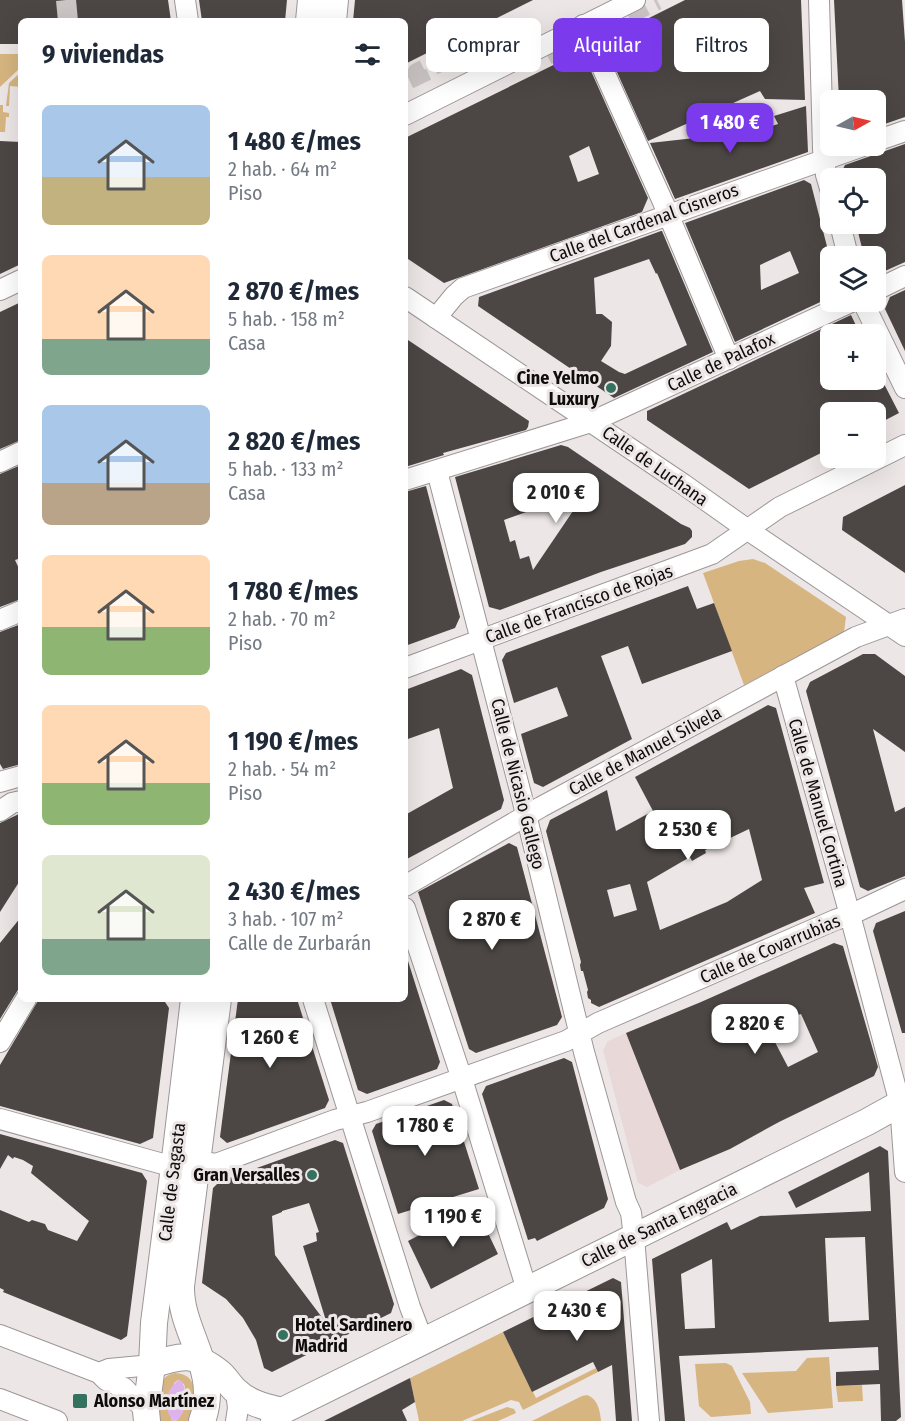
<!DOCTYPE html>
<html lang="es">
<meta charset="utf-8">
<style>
body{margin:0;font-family:"Fira Sans Condensed",sans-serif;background:#f6f6f7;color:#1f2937;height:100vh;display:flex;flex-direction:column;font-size:22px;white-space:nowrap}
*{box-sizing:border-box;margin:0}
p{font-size:20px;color:#747a83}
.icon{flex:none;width:33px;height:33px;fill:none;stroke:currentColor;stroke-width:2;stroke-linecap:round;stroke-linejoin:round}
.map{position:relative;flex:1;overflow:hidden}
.panel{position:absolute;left:18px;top:18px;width:390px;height:984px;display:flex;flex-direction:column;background:#fff;border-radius:9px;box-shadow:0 6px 24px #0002}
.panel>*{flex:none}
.top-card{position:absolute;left:426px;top:18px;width:388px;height:54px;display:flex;gap:12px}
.needle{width:39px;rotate:82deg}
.tools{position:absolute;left:820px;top:90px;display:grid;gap:12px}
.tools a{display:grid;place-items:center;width:66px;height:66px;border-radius:9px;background:#fff;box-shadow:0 6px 24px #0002;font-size:30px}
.price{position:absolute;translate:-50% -51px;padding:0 14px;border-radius:12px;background:#fff;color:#222;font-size:20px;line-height:39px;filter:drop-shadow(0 2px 3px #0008)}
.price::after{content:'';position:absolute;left:50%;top:36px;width:18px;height:14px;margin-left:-9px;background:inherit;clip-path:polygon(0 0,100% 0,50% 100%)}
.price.current{background:#7c3aed;color:#fff}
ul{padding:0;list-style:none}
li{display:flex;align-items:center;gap:18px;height:150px;padding:0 24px}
li span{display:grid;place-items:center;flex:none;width:168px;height:120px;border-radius:9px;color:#555}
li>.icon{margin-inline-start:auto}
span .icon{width:72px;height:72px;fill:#fffc;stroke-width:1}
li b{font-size:26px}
h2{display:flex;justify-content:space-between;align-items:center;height:72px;padding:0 24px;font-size:26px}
.pill{padding:0 21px;border-radius:9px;background:#fff;box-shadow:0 6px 24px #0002;font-size:21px;line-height:54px}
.pill.current{background:#7c3aed;color:#fff}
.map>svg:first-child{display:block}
</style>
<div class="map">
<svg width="905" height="1421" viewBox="0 0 905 1421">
<rect width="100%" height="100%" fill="#ede6e6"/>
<polygon fill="#e9d8d8" points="626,1033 680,1170 647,1187 638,1183 603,1050 608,1041"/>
<g fill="#d6b580">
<polygon points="0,54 21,54 21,67 0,87"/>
<polygon points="21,72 21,87 10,86 9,106 6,106 9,83"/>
<polygon points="0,105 3,105 3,112 9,113 9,117 6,117 5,132 0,132"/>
<polygon points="753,559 765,563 846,617 844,632 744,685 703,573 739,561"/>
<polygon points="503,1332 536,1398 596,1368 598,1372 523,1410 519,1402 511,1400 462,1421 419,1421 410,1378"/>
<polygon points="829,1357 833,1408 768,1413 742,1373 796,1371 807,1358"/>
<polygon points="726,1363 732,1366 750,1402 751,1414 711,1417 699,1406 695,1364"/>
<path d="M175,1373C202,1374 195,1404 188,1421H176C187,1410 188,1398 184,1384L178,1380L174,1383L171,1419L173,1421H161C157,1413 158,1389 163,1381C165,1376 170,1374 175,1373Z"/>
<polygon points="862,1385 863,1401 838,1402 836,1386"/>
<path d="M587,1395C598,1399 600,1411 601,1421H532L582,1396Z"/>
<polygon points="507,1407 514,1409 516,1413 498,1421 471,1421"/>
</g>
<path fill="#deb2ec" d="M179,1380L182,1381C188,1395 187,1408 178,1420L173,1421C163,1408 165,1389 179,1380Z"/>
<g fill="#4c4744" fill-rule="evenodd">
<polygon points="0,0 168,0 171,21 21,21 21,44 0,44"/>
<polygon points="199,0 287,0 285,21 202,21"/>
<polygon points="355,0 533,0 405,64 405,21 353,21"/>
<path d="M685,0H801L805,100L765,99L760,91L648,141L603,41ZM758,38L769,57L740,72L731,51Z"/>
<polygon points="834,0 902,0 905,42 905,117 876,127 876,100 839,100"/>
<path d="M582,51L648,198L642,212L444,283L405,257V138ZM589,146L599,174L578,182L569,156Z"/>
<polygon points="806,106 808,152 675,199 650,143 757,131 778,124 774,116"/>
<polygon points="0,141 21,142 21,264 0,274"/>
<polygon points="905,144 905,262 876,275 876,256 864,256 856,224 876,224 876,178 844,178 842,171 845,165"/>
<path d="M804,180L811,184L831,262V297L735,342L685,223ZM790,251L799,273L761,290L760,265Z"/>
<path d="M661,231H662L713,352L614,398L478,306L479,297ZM649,259L656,274L657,273L687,345L625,374L619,372L601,361L611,346L612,322L602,314H596L594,278Z"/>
<polygon points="905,290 905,351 885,309 890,297"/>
<polygon points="21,302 21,440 0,449 0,312"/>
<polygon points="851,315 860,334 831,334 831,380 882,380 899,413 876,425 876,412 831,412 831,448 749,489 647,420 647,411"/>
<polygon points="405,338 529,421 528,427 526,430 443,453 444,455 405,467"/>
<path d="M561,445L568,447L681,524L690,528L692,531V537L685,544L601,572L500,610L489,607L455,477ZM552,495L573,511L533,570L529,556L520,559L515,540L510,542L504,520L532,510L530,502Z"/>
<polygon points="21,465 21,558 15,560 21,573 21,599 0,607 0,474"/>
<polygon points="905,485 905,573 842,530 843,517"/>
<polygon points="426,486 460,617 455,628 405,646 405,492"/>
<polygon points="688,586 697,609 714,603 732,651 642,684 628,646 601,656 632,739 543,787 534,783 521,734 568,716 557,687 514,703 502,660 506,653"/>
<polygon points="21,624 21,764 3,769 0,764 0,632"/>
<polygon points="863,654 875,654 905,676 905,752 873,729 895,812 905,807 905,876 868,891 860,887 806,691 810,682"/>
<polygon points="461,669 472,675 504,800 501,809 405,860 405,815 453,788 439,728 405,740 405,690"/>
<path d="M768,705L776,708L824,883L804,888L815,913L599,1007L591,1003V1000L588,998L587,992L588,990L583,971H581L580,965L581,962L546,831L550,820L607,790L616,831L653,811L635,777ZM749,829L762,880L727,902L660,930L647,882L690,857L692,861L706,853L705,850ZM630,884L637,910L614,917L607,890Z"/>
<polygon points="21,813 21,879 0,912 0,823"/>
<polygon points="509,843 517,847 562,1017 557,1025 476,1053 469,1049 418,892"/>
<polygon points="905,911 905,1033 902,1033 873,931 876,923"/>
<polygon points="21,917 21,985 0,1019 0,943"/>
<path d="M834,943L843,946L878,1067L874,1076L779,1122L730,1149L680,1170L626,1033L701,1002ZM801,1014L818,1052L788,1067L766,1025Z"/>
<polygon points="408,961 440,1062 437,1069 367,1094 358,1090 330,999 405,999 405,962"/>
<polygon points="39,999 163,999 169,1008 153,1138 140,1144 0,1106 0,1065"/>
<polygon points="238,999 297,999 329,1100 325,1108 227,1143 220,1137"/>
<polygon points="564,1058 572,1062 608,1199 604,1208 537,1241 535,1238 528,1240 482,1094 486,1086"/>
<polygon points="444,1100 452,1104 479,1189 398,1214 372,1131 376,1124"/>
<polygon points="0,1134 142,1173 147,1181 127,1336 121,1340 3,1292 4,1290 0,1288 0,1210 29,1222 32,1220 45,1224 48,1230 77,1241 89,1221 31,1173 33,1166 23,1160 14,1157 13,1159 8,1155 0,1169"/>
<path d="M335,1140L343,1143L394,1304L391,1313L272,1372L264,1368L256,1340L243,1318L226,1299L202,1283L213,1188L220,1181ZM309,1203L319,1232L316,1233L317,1241L303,1246L327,1324L275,1255L272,1216L282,1212V1211Z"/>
<path d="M880,1146L888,1151L901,1417L896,1421H881L880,1384L836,1386V1372L879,1370L878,1347L679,1356L685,1421H665L652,1259L727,1222L731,1230L760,1216L871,1211L869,1172L796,1208L788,1192ZM865,1237L869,1320L829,1322L825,1238ZM712,1259L715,1328L685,1329L681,1274Z"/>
<polygon points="475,1206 498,1254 431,1289 408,1241"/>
<polygon points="613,1278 621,1282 632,1421 616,1421 612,1365 598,1372 593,1362 532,1392 503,1332"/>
<polygon points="410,1378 415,1402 402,1410 407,1421 324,1421"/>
</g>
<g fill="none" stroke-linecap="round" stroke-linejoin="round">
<g stroke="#ccc5c5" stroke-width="20" stroke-dasharray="20 10" stroke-linecap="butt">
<polyline points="66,0 68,21"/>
<polyline points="547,55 657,0"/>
<polyline points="435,111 417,73 442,61"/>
</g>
<defs>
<g id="minor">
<polyline points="185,0 188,21"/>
<polyline points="819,0 823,149 826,175 831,192"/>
<polyline points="583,25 663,202 729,359"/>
<polyline points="442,61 495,36 503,37 524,46 527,53"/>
<polyline points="405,115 635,0"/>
<polyline points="876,141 905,131"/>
<polyline points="840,224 848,256"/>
<polyline points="0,290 21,280"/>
<polyline points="876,290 905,276"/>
<polyline points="405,297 683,484 748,530 905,636"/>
<polyline points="863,302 905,388"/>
<polyline points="436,318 454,296 463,288 863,146"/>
<polyline points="0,462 21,452"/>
<polyline points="437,471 522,798 584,1052 626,1202 631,1213 634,1237 649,1421"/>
<polyline points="405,480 591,422 851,302"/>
<polyline points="0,620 21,611"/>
<polyline points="405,668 712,554 780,507 905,445"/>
<polyline points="783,676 850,915 900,1104 905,1172"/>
<polyline points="0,782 21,776"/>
<polyline points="0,811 12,803 21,801"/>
<polyline points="405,886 541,807 856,637 905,619"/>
<polyline points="405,908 462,1079 527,1290"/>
<polyline points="313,999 410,1307 423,1341"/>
<polyline points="0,1042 26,999"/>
<polyline points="0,1119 174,1167"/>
<polyline points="196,1161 216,1164 335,1120 367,1112 566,1041 598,1023 835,920 850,915 905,889"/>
<polyline points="0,1335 99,1373 106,1380 124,1388 146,1411"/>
<polyline points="99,1373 109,1369 152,1365"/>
<polyline points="0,1399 57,1421"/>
<polyline points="236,1421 238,1408 236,1392"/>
</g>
<g id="major">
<polyline points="309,21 311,0"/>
<polyline points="333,21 335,0"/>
<path d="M152,1365C181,1355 195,1352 220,1373C226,1378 230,1386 236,1391C248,1403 266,1407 282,1411"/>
<polyline points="147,1421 146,1411 152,1365 154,1323 174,1167 194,999"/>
<path d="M202,1421C221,1370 180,1333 181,1286L218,999"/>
<polyline points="274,1421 282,1411 867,1122 905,1101"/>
</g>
</defs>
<use href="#minor" stroke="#9d9696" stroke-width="22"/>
<use href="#major" stroke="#9d9696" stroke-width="28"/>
<use href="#minor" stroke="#fff" stroke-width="20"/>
<use href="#major" stroke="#fff" stroke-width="26"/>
</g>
<g fill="#34725f" stroke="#ede6e6" stroke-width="2">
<circle cx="611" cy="388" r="6"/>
<circle cx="312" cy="1175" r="6"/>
<circle cx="283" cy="1335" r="6"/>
<rect x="72" y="1393" width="16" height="16" rx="3"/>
</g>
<g text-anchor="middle" stroke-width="6" stroke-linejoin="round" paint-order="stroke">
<g font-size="18" fill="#0f0c0c" stroke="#ede6e6">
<text transform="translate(644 223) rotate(-20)" y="6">Calle del Cardenal Cisneros</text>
<text transform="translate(721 362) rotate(-25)" y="6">Calle de Palafox</text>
<text transform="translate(655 466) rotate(35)" y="6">Calle de Luchana</text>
<text transform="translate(579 604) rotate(-20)" y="6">Calle de Francisco de Rojas</text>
<text transform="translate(645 751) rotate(-28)" y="6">Calle de Manuel Silvela</text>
<text transform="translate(518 784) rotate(76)" y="6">Calle de Nicasio Gallego</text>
<text transform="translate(818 803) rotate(74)" y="6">Calle de Manuel Cortina</text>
<text transform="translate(770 949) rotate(-23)" y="6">Calle de Covarrubias</text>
<text transform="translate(172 1182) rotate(-83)" y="6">Calle de Sagasta</text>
<text transform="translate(659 1225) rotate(-26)" y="6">Calle de Santa Engracia</text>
</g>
<g font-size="18" font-weight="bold" fill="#0f0c0c" stroke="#ede6e6" text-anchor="end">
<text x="599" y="384">Cine Yelmo<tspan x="599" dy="21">Luxury</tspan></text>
<text x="300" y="1181">Gran Versalles</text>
<text x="295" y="1331" text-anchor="start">Hotel Sardinero<tspan x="295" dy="21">Madrid</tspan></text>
<text x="94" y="1407" text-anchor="start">Alonso Martínez</text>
</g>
</g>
</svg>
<div class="tools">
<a><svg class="needle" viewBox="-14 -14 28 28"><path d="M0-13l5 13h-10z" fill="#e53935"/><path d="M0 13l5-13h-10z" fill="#747a83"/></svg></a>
<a><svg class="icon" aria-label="locate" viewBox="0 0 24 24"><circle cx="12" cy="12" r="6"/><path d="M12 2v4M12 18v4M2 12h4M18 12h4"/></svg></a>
<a><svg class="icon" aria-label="layers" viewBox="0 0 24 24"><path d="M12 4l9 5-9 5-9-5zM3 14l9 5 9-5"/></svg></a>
<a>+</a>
<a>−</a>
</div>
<b class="price current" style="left:730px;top:154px">1 480 €</b>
<b class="price" style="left:556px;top:524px">2 010 €</b>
<b class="price" style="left:688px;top:861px">2 530 €</b>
<b class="price" style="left:492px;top:951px">2 870 €</b>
<b class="price" style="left:755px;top:1055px">2 820 €</b>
<b class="price" style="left:270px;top:1069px">1 260 €</b>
<b class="price" style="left:425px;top:1157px">1 780 €</b>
<b class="price" style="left:453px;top:1248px">1 190 €</b>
<b class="price" style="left:577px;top:1342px">2 430 €</b>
<div class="top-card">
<a class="pill">Comprar</a>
<a class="pill current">Alquilar</a>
<a class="pill">Filtros</a>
</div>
<section class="panel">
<h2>9 viviendas<svg class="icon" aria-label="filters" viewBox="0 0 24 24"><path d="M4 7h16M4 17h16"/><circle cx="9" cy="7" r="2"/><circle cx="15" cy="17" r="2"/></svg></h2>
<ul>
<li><span style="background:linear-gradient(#a9c7e8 60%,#c2b280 0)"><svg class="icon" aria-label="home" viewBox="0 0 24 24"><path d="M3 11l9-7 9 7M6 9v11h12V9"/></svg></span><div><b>1 480 €/mes</b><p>2 hab. · 64 m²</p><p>Piso</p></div></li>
<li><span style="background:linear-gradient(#ffd9b3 70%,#7fa58c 0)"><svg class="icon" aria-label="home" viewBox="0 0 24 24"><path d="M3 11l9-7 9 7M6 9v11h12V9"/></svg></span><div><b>2 870 €/mes</b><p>5 hab. · 158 m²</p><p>Casa</p></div></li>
<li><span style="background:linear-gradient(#a9c7e8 65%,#b9a48a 0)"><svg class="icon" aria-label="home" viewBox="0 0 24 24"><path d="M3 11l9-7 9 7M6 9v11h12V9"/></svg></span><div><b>2 820 €/mes</b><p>5 hab. · 133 m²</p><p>Casa</p></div></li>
<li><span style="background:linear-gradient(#ffd9b3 60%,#8fb573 0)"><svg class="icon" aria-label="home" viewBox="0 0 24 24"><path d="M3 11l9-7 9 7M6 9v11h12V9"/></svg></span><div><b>1 780 €/mes</b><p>2 hab. · 70 m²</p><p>Piso</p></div></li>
<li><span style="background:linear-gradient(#ffd9b3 65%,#8fb573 0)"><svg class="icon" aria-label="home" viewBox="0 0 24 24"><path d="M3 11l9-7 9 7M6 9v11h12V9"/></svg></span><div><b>1 190 €/mes</b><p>2 hab. · 54 m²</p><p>Piso</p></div></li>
<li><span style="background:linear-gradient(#dfe7d0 70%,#7fa58c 0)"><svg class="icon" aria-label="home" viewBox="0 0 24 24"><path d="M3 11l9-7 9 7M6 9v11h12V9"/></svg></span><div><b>2 430 €/mes</b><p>3 hab. · 107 m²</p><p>Calle de Zurbarán</p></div></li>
</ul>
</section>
</div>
